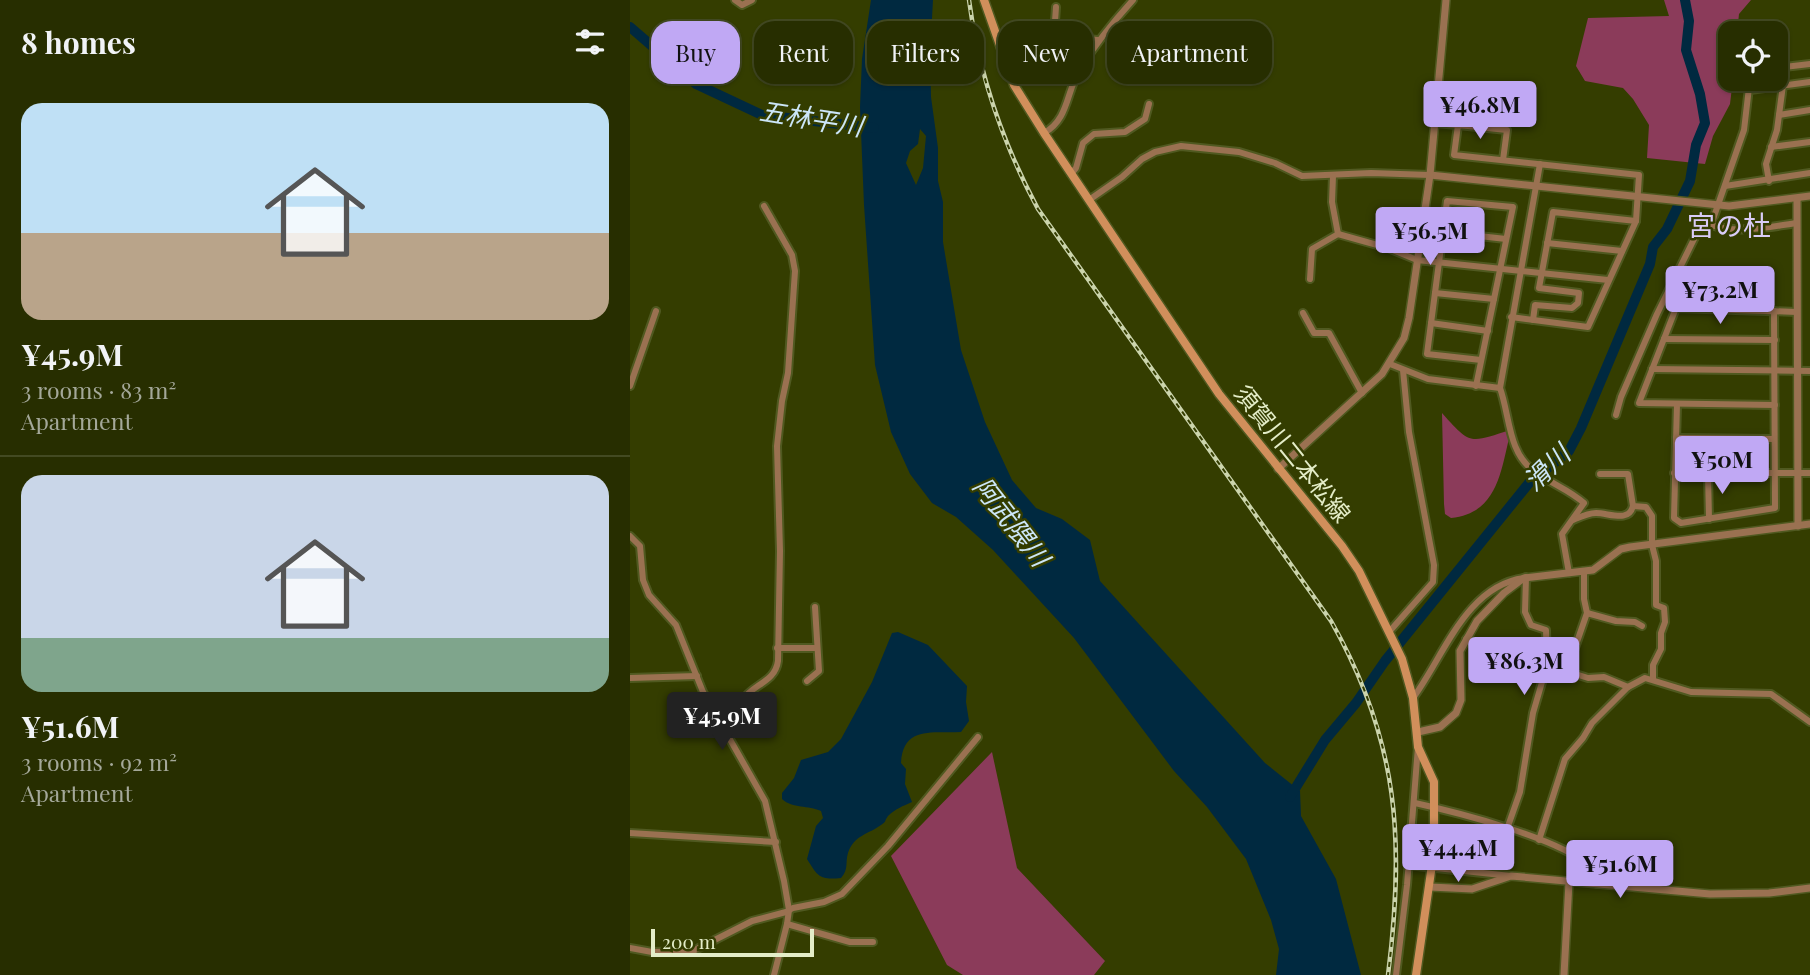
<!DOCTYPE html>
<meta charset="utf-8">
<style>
body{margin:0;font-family:"Playfair Display","Noto Sans JP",serif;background:#2f360a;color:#f1f3f6;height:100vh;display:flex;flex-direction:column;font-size:26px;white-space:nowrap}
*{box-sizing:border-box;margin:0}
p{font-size:23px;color:#a4a899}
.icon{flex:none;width:38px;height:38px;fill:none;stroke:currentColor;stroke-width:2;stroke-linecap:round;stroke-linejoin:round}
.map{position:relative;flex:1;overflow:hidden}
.panel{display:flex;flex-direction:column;background:#272e00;width:630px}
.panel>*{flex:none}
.guide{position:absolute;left:21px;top:21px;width:665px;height:63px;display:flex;gap:14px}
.fabs{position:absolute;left:1088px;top:21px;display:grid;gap:14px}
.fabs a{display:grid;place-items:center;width:70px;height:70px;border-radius:14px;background:#272e00;box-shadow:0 2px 5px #0004,0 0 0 2px #434a22;font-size:35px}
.scale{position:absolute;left:21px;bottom:18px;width:163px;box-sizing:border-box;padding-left:7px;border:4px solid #e4edc8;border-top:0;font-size:19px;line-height:24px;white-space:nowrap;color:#e4edc8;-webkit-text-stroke:5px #343d00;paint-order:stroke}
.price{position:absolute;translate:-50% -60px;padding:0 16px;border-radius:7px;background:#c0a8f4;color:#111;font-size:23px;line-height:46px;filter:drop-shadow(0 2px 4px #0008)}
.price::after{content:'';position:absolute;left:50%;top:42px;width:21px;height:16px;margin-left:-10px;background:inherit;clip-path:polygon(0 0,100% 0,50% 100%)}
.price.selected{background:#222;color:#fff}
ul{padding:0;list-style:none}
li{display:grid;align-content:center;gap:14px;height:371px;padding:0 21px}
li+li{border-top:2px solid #434a22}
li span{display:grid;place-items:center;height:217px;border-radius:21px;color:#555}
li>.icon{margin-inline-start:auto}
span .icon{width:126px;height:126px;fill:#fffc;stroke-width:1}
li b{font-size:30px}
h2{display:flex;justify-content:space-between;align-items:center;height:84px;padding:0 21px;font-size:30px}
.chip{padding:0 24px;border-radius:21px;background:#272e00;box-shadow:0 2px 5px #0004,0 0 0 2px #434a22;font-size:24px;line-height:63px}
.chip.selected{background:#c0a8f4;color:#111}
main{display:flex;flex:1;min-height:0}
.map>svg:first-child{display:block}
</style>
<main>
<section class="panel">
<h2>8 homes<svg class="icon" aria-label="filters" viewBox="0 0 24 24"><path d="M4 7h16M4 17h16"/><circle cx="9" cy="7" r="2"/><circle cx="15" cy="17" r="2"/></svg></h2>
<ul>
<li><span style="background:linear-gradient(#bfe0f5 60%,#b9a48a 0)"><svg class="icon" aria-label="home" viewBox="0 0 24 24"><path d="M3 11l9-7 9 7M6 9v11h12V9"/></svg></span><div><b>¥45.9M</b><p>3 rooms · 83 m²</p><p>Apartment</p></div></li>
<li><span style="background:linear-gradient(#c9d6e8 75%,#7fa58c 0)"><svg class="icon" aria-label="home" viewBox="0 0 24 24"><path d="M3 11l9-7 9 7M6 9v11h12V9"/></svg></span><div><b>¥51.6M</b><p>3 rooms · 92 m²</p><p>Apartment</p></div></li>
</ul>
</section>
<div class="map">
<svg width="1180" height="975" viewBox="0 0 1180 975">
<rect width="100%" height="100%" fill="#343d00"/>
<g fill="#8b3b5a">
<polygon points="1034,0 1121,0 1109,14 1107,33 1101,33 1101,79 1103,79 1100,104 1083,136 1075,164 1017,158 1019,125 1003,99 993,88 955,81 946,66 958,18 1039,16"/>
<path d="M812,413C842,447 840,442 881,430C871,469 869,513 821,518L815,514L814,504Z"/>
<polygon points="362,752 387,868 475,961 464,975 333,975 317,965 261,856"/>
</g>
<g fill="#002940" fill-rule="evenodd">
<path d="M241,0H303L300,54L301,97L308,148V181L313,202V242L331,350L355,422L382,480L406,508L432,519L460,540L470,581L635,763L670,791L671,816L706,879L731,975H646L649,949L641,920L616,859L577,807L544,771L444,638L363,550L326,517L302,503L280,474L261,432L245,365L234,205L230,107L232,59ZM290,129L296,136L293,168L286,185L276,163L280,151L288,144Z"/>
<path d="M268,632L298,645L337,686L336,702L339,721L331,732C304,734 273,725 271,763L276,769L275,784L282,802C273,806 265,809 258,816C253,823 258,820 251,825C239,834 224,835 218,853C215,863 219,869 211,878C190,880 188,877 177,859L186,826L193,818L191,811C178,805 163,809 152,799V793L164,778L171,760L198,752L211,739L242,682L262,633Z"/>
</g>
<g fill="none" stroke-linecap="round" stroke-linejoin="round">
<g stroke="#002940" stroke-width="10">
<polyline points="0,27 66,84 132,115 244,128"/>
<polyline points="660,797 695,740 726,703 755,661 899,483 939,451 951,428 1020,264 1023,247 1037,229 1060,181 1066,145 1075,123 1070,94 1056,50 1059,21 1055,0"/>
</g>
<defs>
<g id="minor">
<polyline points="105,0 112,5 122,0"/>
<polyline points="426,7 424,36 468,40"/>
<polyline points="1146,68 1180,64"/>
<polyline points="1120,90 1180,82"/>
<polyline points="1149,115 1180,110"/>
<polyline points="805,123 828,125"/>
<path d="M414,133C439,119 436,92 450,69C466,43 483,22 503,0"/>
<polyline points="1141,147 1180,142"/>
<polyline points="873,160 877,130 828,125 824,155 1009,175 1006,221 958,327 881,317"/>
<polyline points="441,174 446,168 453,143 464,134 495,132 515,119 519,104"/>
<polyline points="1139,181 1136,164 1147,130 1153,85"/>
<polyline points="1095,186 1180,173"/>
<polyline points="459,200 492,177 512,159 525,152 551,146 609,152 645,163 672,176 741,173 800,175"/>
<path d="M1081,225C1108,234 1139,227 1167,223"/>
<polyline points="813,232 876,239"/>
<polyline points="708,234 758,248 787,260 978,280"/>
<polyline points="917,243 992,251"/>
<polyline points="680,279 682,249 708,234 702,202 703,176"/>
<polyline points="805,293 864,299"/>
<polyline points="673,313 684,333 699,333 732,393"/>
<polyline points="903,320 905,305 942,308 948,303 949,293 909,288 923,212 1006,221"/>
<polyline points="801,323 858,331"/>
<polyline points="1034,339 1145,340"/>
<polyline points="760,364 798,379 870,388 910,164"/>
<polyline points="1022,369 1180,371"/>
<polyline points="0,386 26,311"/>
<polyline points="846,386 883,207 817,201 797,354 851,360"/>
<path d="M870,388C880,416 878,453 904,471C920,483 940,490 954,503L932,534L939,573"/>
<polyline points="1047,404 1044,518 1051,523 1145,508 1144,311"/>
<polyline points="1145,405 1009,403 1046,308 1167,312"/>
<polyline points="986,415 991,397 1027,314 1070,227 1081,225 1114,130 1120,79"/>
<polyline points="1046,438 1144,439"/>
<polyline points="1044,473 1180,473"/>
<polyline points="1078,473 1079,519"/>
<polyline points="970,474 998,474 1003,506 1016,507 1022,516 1022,545 1026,561 1026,605 1034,608 1035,622 1031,633 1031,649 1023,665 1023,679"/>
<path d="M943,520C950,517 958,513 966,513C979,513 999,523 1003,506"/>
<polyline points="0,536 10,546 13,580 19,595 46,625 73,692 135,801 154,881 159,910 157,924 144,975"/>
<polyline points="957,613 986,621 1005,622 1012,626"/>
<polyline points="759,632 803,582 804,565 779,432 773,370"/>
<polyline points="836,639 897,662 917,665 958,678 974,677 998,687 1015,678 1061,692 1141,694 1180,722"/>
<polyline points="147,648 187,648"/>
<polyline points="935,671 939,665 957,613 954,599 954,571"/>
<polyline points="0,678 67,676"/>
<polyline points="177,681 189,671 185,607"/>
<path d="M783,698C814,656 836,586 894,578"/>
<path d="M99,737C109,727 106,713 112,701C122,684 145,683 148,661L150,551L147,446L152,401L158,373L165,271L162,255L134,206"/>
<path d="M785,803C826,812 928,838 958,865C964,870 966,876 967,884"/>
<polyline points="877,829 890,792 903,713 917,665 916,630 901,625 895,612 896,577"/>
<polyline points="0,833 146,842"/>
<polyline points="909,840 935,759 953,738 962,723 998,687"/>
<polyline points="778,865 881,876"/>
<polyline points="157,924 220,942 243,942"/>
<polyline points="0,948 22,952 63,951 122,921 156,912 163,908 194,902 212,894 258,846 348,737"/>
<polyline points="766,975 777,885 788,747"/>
</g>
<g id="tertiary">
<polyline points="800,175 1099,206 1180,196"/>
<polyline points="1167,199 1168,526"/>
<polyline points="648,469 752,374 774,338 779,318 800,175 816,0"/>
<polyline points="788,732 810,727 826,713 831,700 830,651 847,621 874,593 894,578 963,570 991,549 1000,547 1180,524"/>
<polyline points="800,887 842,889 881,876 1080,894 1139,893 1180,888"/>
<polyline points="934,975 939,882"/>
</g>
<polyline id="secondary" points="354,0 384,85 414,133 589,394 712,546 729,571 772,659 783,698 788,747 804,782 804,851 786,975"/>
</defs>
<use href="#minor" stroke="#505920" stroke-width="10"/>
<use href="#tertiary" stroke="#505920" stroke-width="10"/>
<use href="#secondary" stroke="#505920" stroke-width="11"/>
<use href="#minor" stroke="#9a7151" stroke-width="6"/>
<use href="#tertiary" stroke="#9a7151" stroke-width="7"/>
<use href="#secondary" stroke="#d18f5b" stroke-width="8"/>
<defs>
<path id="rail" d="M339,0C349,75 372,142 408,209L701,621C769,741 775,841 758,975"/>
</defs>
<use href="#rail" stroke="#cbd4ac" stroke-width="4.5"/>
<use href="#rail" stroke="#343d00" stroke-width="2" stroke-dasharray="5" stroke-linecap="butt"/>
</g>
<g text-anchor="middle" stroke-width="5" stroke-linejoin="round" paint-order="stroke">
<g font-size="24" fill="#e4edc8" stroke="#343d00">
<text transform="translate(662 454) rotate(51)" y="8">須賀川二本松線</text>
</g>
<g font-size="26" font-style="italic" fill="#cce6f8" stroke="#343d00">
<text transform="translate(181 119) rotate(9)" y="9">五林平川</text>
<text transform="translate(917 468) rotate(-44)" y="9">滑川</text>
<text transform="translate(381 522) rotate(52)" y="9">阿武隈川</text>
</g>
<g font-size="28" fill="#d9ccf7" stroke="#343d00">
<text x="1099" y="236">宮の杜</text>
</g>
</g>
</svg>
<div class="fabs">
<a><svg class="icon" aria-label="locate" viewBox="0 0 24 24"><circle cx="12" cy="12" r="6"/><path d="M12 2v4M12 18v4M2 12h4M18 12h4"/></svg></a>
</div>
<div class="scale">200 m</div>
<b class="price" style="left:850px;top:141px">¥46.8M</b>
<b class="price" style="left:800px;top:267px">¥56.5M</b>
<b class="price" style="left:1090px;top:326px">¥73.2M</b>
<b class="price" style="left:1092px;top:496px">¥50M</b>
<b class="price" style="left:894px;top:697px">¥86.3M</b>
<b class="price selected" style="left:92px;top:752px">¥45.9M</b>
<b class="price" style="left:828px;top:884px">¥44.4M</b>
<b class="price" style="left:990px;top:900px">¥51.6M</b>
<div class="guide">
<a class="chip selected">Buy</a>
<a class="chip">Rent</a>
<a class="chip">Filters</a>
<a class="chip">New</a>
<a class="chip">Apartment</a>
</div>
</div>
</main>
